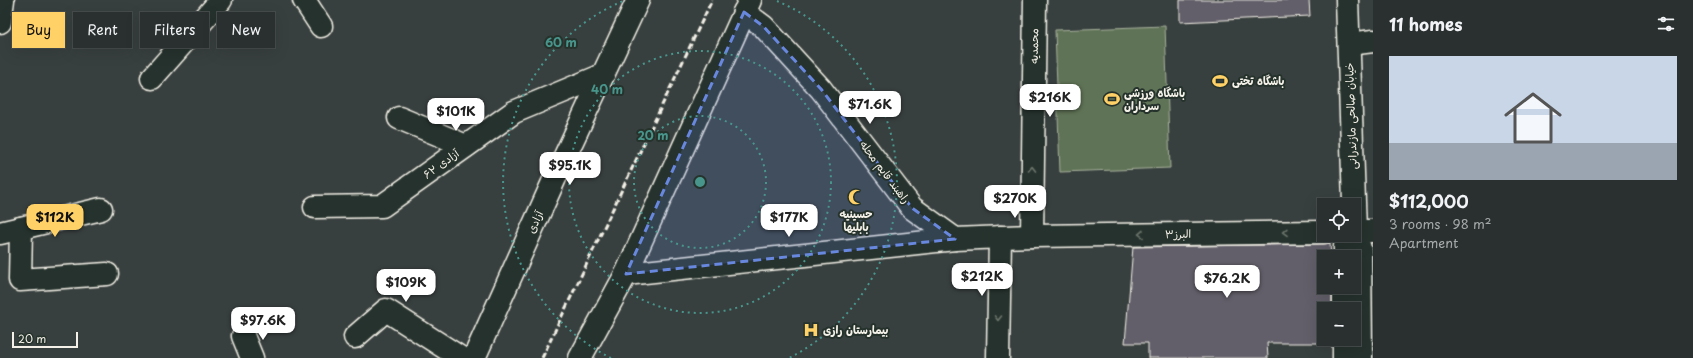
<!DOCTYPE html>
<meta charset="utf-8">
<style>
body{margin:0;font-family:"Playpen Sans","Playpen Sans Arabic",sans-serif;background:#363c3b;color:#f1f3f6;height:100vh;display:flex;flex-direction:column;font-size:15px;white-space:nowrap}
*{box-sizing:border-box;margin:0}
p{font-size:13px;color:#a5a9aa}
.icon{flex:none;width:22px;height:22px;fill:none;stroke:currentColor;stroke-width:2;stroke-linecap:round;stroke-linejoin:round}
.map{position:relative;flex:1;overflow:hidden}
.details{display:flex;flex-direction:column;background:#2a302f;width:320px}
.details>*{flex:none}
.guide{position:absolute;left:12px;top:12px;width:380px;height:36px;display:flex;gap:8px}
.buttons{position:absolute;left:1317px;top:198px;display:grid;gap:8px}
.buttons a{display:grid;place-items:center;width:44px;height:44px;border-radius:0px;background:#2a302f;box-shadow:0 4px 16px #0002,0 0 0 1px #464b4b;font-size:20px}
.scale{position:absolute;left:12px;bottom:10px;width:66px;box-sizing:border-box;padding-left:4px;border:2px solid #f4f1e8;border-top:0;font-size:11px;line-height:14px;white-space:nowrap;color:#f4f1e8;-webkit-text-stroke:3px #26332d;paint-order:stroke}
.price{position:absolute;translate:-50% -34px;padding:0 9px;border-radius:8px;background:#fff;color:#222;font-size:13px;line-height:26px;filter:drop-shadow(0 1px 2px #0008)}
.price::after{content:'';position:absolute;left:50%;top:24px;width:12px;height:9px;margin-left:-6px;background:inherit;clip-path:polygon(0 0,100% 0,50% 100%)}
.price.current{background:#ffd166;color:#111}
ul{padding:0;list-style:none}
li{display:grid;align-content:center;gap:8px;height:212px;padding:0 16px}
li+li{border-top:1px solid #464b4b}
li span{display:grid;place-items:center;height:124px;border-radius:0px;color:#555}
li>.icon{margin-inline-start:auto}
span .icon{width:72px;height:72px;fill:#fffc;stroke-width:1}
li b{font-size:17px}
h2{display:flex;justify-content:space-between;align-items:center;height:48px;padding:0 16px;font-size:17px}
.chip{padding:0 14px;border-radius:0px;background:#2a302f;box-shadow:0 4px 16px #0002,0 0 0 1px #464b4b;font-size:14px;line-height:36px}
.chip.current{background:#ffd166;color:#111}
main{display:flex;flex:1;min-height:0}
.map>svg:first-child{display:block}
</style>
<main>
<div class="map">
<svg width="1373" height="358" viewBox="0 0 1373 358">
<rect width="100%" height="100%" fill="#38403f"/>
<filter id="ink" filterUnits="userSpaceOnUse"><feTurbulence type="fractalNoise" baseFrequency=".025" numOctaves="2"/><feDisplacementMap in="SourceGraphic" scale="8" xChannelSelector="R" yChannelSelector="G"/><feConvolveMatrix kernelMatrix="1 2 1 2 8 2 1 2 1" color-interpolation-filters="sRGB"/></filter>
<g filter="url(#ink)">
<polygon fill="#5f7356" stroke="#aab29f" points="1165,26 1170,168 1060,172 1055,30"/>
<g fill="#635f6a" stroke="#f4f1e8">
<polygon points="1180,0 1309,0 1310,16 1180,22"/>
<polygon points="1330,243 1331,257 1324,257 1324,287 1332,287 1332,309 1324,309 1324,339 1332,339 1332,343 1267,343 1268,358 1148,358 1148,343 1125,343 1133,247 1324,244"/>
</g>
<g fill="none" stroke-linecap="round" stroke-linejoin="round">
<defs>
<g id="minor">
<polyline points="304,0 321,26"/>
<polyline points="0,22 3,0"/>
<polyline points="1349,44 1373,41"/>
<polyline points="152,78 221,0"/>
<polyline points="399,118 466,146"/>
<polyline points="315,207 382,206 514,112 603,75"/>
<polyline points="21,228 20,280 107,274"/>
<polyline points="0,233 101,209"/>
<polyline points="1032,236 1035,0"/>
<polyline points="626,274 955,239"/>
<polyline points="243,336 252,358"/>
<polyline points="355,337 386,310 461,358"/>
<polyline points="580,358 626,274 750,0"/>
</g>
<g id="secondary">
<polyline points="744,12 763,26 821,89 912,208 955,239 1032,236 1324,232"/>
<polyline points="1354,231 1373,231"/>
<polyline points="474,358 559,169 638,0"/>
<polyline points="998,358 1000,237"/>
</g>
<g id="primary">
<polyline points="1347,0 1355,231 1360,249 1361,358"/>
<polyline points="1345,257 1345,246 1352,235"/>
<polyline points="1344,309 1344,287"/>
<polyline points="1344,358 1344,339"/>
</g>
</defs>
<use href="#minor" stroke="#f4f1e8" stroke-width="25"/>
<use href="#secondary" stroke="#f4f1e8" stroke-width="25"/>
<use href="#primary" stroke="#f4f1e8" stroke-width="25"/>
<use href="#minor" stroke="#26332d" stroke-width="22"/>
<use href="#secondary" stroke="#26332d" stroke-width="22"/>
<use href="#primary" stroke="#26332d" stroke-width="22"/>
<polyline stroke="#f4f1e8" stroke-width="3" stroke-dasharray="6 3" stroke-linecap="butt" points="542,358 712,0"/>
</g>
<defs><path id="oneway-chevron" d="M-2-3.5L2.5 0L-2 3.5" fill="none" stroke-width="1.6" stroke-linecap="round" stroke-linejoin="round"/></defs>
<g stroke="#6e766e">
<use href="#oneway-chevron" transform="translate(1032 169) rotate(-89)"/>
<use href="#oneway-chevron" transform="translate(1285 232) rotate(179)"/>
<use href="#oneway-chevron" transform="translate(1141 234) rotate(179)"/>
<use href="#oneway-chevron" transform="translate(998 318) rotate(91)"/>
</g>
</g>
<path fill="#6887de" fill-opacity="0.2" stroke="#6887de" stroke-width="3" stroke-dasharray="8 5" stroke-linejoin="round" d="M744,12L763,26L821,89L912,208L955,239L626,274Z"/>
<g fill="none" stroke="#48958c" stroke-width="2" stroke-dasharray="2 4">
<circle cx="700" cy="182" r="66"/>
<circle cx="700" cy="182" r="131"/>
<path d="M611 358A197 197 0 0 1 623 1M777 1A197 197 0 0 1 789 358"/>
</g>
<defs>
<symbol id="stadium-bare" viewBox="-9 -9 18 18"><path d="M0-5a6.5 5 0 1 0 0 10a6.5 5 0 1 0 0-10ZM-3.5-1.8h7v3.6h-7Z" fill="#ffd166" stroke="#26332d" stroke-width="2.5" paint-order="stroke"/></symbol>
<symbol id="mosque-bare" viewBox="-9 -9 18 18"><path d="M3.5-4.9A6 6 0 1 0 3.5 4.9A5 5 0 1 1 3.5-4.9Z" fill="#ffd166" stroke="#26332d" stroke-width="2.5" paint-order="stroke"/></symbol>
<symbol id="hospital-bare" viewBox="-9 -9 18 18"><path d="M-5-5h3v3.5h4V-5h3V5h-3V1.5h-4V5h-3Z" fill="#ffd166" stroke="#26332d" stroke-width="2.5" paint-order="stroke"/></symbol>
</defs>
<g fill-rule="evenodd">
<use href="#stadium-bare" x="1209" y="70" width="22" height="22"/>
<use href="#stadium-bare" x="1101" y="88" width="22" height="22"/>
<use href="#mosque-bare" x="845" y="186" width="22" height="22"/>
<use href="#hospital-bare" x="800" y="319" width="22" height="22"/>
</g>
<g text-anchor="middle" stroke-width="4" stroke-linejoin="round" paint-order="stroke">
<g font-size="11" fill="#f4f1e8" stroke="#26332d">
<text transform="translate(1034 46) rotate(-89)" y="4">محمدیه</text>
<text transform="translate(1351 116) rotate(-92)" y="4">خیابان صالحی مازندرانی</text>
<text transform="translate(441 164) rotate(-36)" y="4">آزادی ۶۲</text>
<text transform="translate(885 172) rotate(53)" y="4">راهبند قایم محله</text>
<text transform="translate(535 222) rotate(-66)" y="4">آزادی</text>
<text transform="translate(1178 234) rotate(-1)" y="4">البرز۳</text>
</g>
<g font-size="11" font-weight="bold" fill="#f4f1e8" stroke="#26332d" text-anchor="start">
<text x="1232" y="85">باشگاه تختی</text>
<text x="1124" y="97">باشگاه ورزشی<tspan x="1124" dy="13">سرداران</tspan></text>
<text x="856" y="218" text-anchor="middle">حسینیه<tspan x="856" dy="13">بابلیها</tspan></text>
<text x="823" y="334">بیمارستان رازی</text>
</g>
</g>
<circle cx="700" cy="182" r="6" fill="#48958c" stroke="#26332d" stroke-width="2"/>
<g font-size="12" text-anchor="middle" font-weight="bold" fill="#48958c" stroke="#26332d" stroke-width="4" stroke-linejoin="round" paint-order="stroke">
<text x="561" y="47">60 m</text>
<text x="607" y="94">40 m</text>
<text x="653" y="140">20 m</text>
</g>
</svg>
<div class="buttons">
<a><svg class="icon" aria-label="locate" viewBox="0 0 24 24"><circle cx="12" cy="12" r="6"/><path d="M12 2v4M12 18v4M2 12h4M18 12h4"/></svg></a>
<a>+</a>
<a>−</a>
</div>
<div class="scale">20 m</div>
<b class="price" style="left:1050px;top:118px">$216K</b>
<b class="price" style="left:870px;top:125px">$71.6K</b>
<b class="price" style="left:456px;top:132px">$101K</b>
<b class="price" style="left:570px;top:186px">$95.1K</b>
<b class="price" style="left:1015px;top:219px">$270K</b>
<b class="price current" style="left:55px;top:238px">$112K</b>
<b class="price" style="left:789px;top:238px">$177K</b>
<b class="price" style="left:982px;top:297px">$212K</b>
<b class="price" style="left:1227px;top:299px">$76.2K</b>
<b class="price" style="left:406px;top:303px">$109K</b>
<b class="price" style="left:263px;top:341px">$97.6K</b>
<div class="guide">
<a class="chip current">Buy</a>
<a class="chip">Rent</a>
<a class="chip">Filters</a>
<a class="chip">New</a>
</div>
</div>
<section class="details">
<h2>11 homes<svg class="icon" aria-label="filters" viewBox="0 0 24 24"><path d="M4 7h16M4 17h16"/><circle cx="9" cy="7" r="2"/><circle cx="15" cy="17" r="2"/></svg></h2>
<ul>
<li><span style="background:linear-gradient(#c9d6e8 70%,#9aa5b1 0)"><svg class="icon" aria-label="home" viewBox="0 0 24 24"><path d="M3 11l9-7 9 7M6 9v11h12V9"/></svg></span><div><b>$112,000</b><p>3 rooms · 98 m²</p><p>Apartment</p></div></li>
</ul>
</section>
</main>
